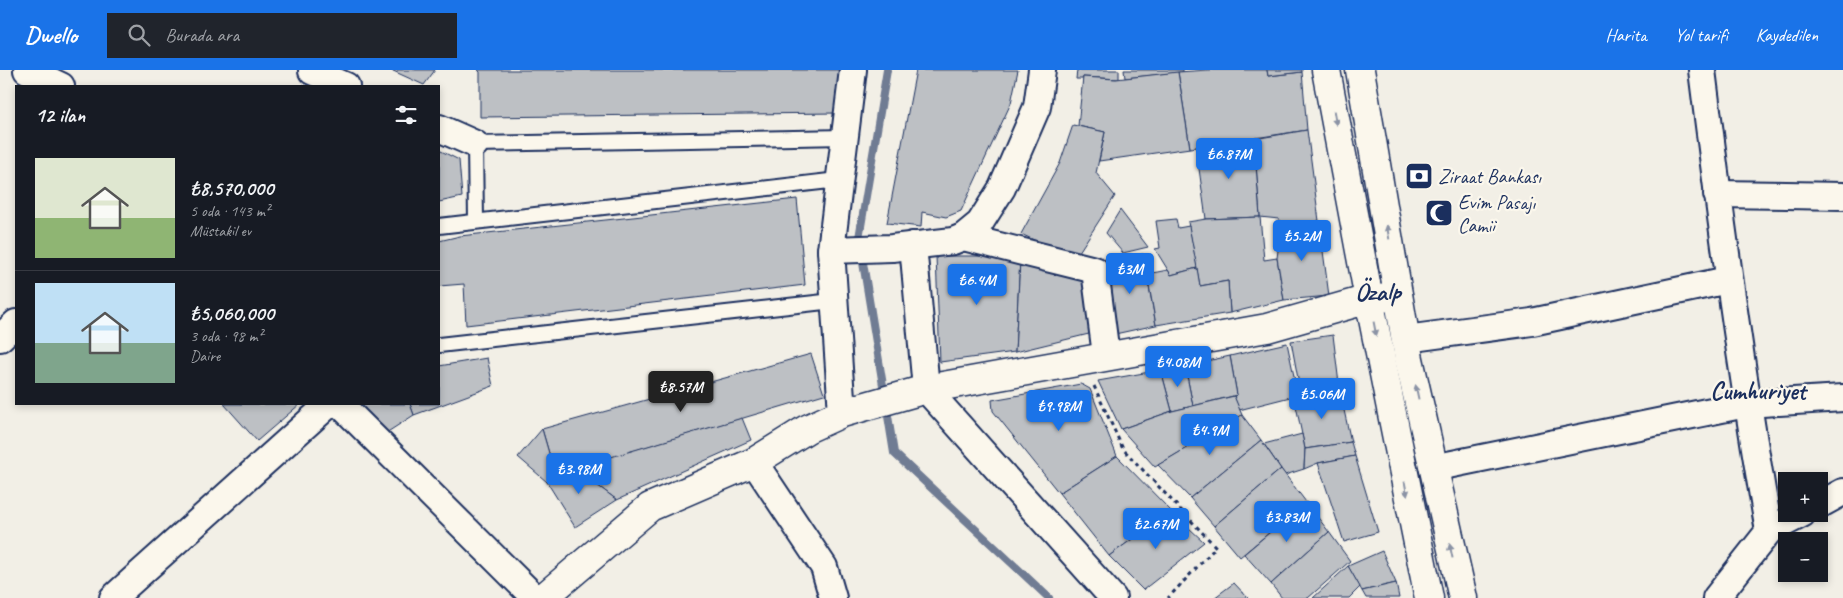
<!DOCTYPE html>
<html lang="tr">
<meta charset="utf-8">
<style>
body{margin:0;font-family:Caveat,sans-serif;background:#20242c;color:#f1f3f6;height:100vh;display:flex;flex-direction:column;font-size:19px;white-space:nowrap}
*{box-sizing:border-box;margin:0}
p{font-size:16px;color:#9ea1a6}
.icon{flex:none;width:28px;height:28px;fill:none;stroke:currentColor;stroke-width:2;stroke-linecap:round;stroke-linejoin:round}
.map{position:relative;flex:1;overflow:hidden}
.drawer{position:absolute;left:15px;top:15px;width:425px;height:320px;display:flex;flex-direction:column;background:#171b24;border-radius:0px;box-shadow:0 2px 8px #0003}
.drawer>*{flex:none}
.controls{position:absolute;left:1778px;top:402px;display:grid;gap:10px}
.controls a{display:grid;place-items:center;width:50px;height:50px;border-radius:0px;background:#171b24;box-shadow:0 2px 8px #0003;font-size:25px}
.price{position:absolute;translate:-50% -42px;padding:0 11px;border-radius:5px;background:#1a73e8;color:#fff;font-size:16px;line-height:32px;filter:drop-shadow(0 1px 2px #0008)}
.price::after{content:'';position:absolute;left:50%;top:30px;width:15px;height:11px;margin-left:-8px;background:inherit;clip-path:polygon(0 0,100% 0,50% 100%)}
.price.on{background:#222;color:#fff}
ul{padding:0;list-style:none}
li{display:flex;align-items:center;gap:15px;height:125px;padding:0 20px}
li+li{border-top:1px solid #363941}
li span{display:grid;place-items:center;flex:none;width:140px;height:100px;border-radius:0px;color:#555}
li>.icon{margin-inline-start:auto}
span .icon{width:60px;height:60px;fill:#fffc;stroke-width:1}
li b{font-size:21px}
h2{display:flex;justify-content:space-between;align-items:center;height:60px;padding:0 20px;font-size:21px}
header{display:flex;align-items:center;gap:30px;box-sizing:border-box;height:70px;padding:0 25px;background:#1a73e8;color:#fff}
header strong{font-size:24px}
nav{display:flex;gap:28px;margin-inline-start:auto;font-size:18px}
.search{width:350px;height:45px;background:#20242c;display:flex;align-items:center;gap:12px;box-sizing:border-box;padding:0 18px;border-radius:0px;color:#9ea1a6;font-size:19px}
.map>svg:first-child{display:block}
</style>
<header>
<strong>Dwello</strong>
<div class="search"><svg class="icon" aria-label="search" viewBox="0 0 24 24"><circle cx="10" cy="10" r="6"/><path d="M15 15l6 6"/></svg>Burada ara</div>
<nav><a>Harita</a><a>Yol tarifi</a><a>Kaydedilen</a></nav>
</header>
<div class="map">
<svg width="1843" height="528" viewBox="0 0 1843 528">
<rect width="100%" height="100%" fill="#f2efe6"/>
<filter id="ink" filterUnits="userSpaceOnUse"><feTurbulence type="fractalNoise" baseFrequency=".02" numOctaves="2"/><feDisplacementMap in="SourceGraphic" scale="10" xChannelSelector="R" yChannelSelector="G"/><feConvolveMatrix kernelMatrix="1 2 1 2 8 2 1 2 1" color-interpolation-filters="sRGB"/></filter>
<g filter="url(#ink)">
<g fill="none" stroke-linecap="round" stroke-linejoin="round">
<polyline stroke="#707b93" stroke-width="8" points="887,0 859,168 894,383 1049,528"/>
</g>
<g fill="#bdc0c4" stroke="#1b2f5e">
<polygon points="391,0 435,0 424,15"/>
<polygon points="478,0 839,0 837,43 480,47 480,2"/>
<polygon points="916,0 1018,0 1011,33 961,141 946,147 922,142 921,157 887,153"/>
<polygon points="1077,0 1119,0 1119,9 1083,7 1083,9 1076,9"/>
<polygon points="1124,0 1183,0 1183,2 1125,8"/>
<polygon points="1208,0 1267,0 1268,6 1302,2 1307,60 1190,78 1178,2"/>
<polygon points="1267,0 1302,0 1302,2 1268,6"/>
<polygon points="1178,2 1190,78 1099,91 1105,62 1078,56 1083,7 1116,9"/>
<polygon points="1073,55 1105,62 1096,103 1115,126 1079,182 1047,176 1021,164 1060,93"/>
<polygon points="1307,60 1319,151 1281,157 1279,149 1260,147 1254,69"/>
<polygon points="1254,69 1260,147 1206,149 1196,77"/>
<polygon points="439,80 459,90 462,127 439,132"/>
<polygon points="797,129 805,215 466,255 464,214 439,216 439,171 460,166"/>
<polygon points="1120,140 1148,177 1123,183 1106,163"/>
<polygon points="1260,147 1264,190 1277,188 1284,230 1230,243 1228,211 1200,216 1188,152 1206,149"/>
<polygon points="1176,149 1178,158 1189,156 1197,198 1171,205 1155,179 1160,178 1156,151"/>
<polygon points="1319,151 1329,226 1284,230 1277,188 1281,157"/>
<polygon points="1143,184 1156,255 1115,264 1107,193"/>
<polygon points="936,186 1018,186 1020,190 1015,282 940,292"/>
<polygon points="1020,190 1083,206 1093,263 1015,282"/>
<polygon points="1197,198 1200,216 1228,211 1230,243 1156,255 1147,204 1168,200 1171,205"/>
<polygon points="1333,265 1340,322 1301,325 1291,271"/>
<polygon points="1287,273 1298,325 1239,340 1234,326 1237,325 1230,286"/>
<polygon points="811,284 824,324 555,404 542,359"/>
<polygon points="1230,286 1237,325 1193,336 1185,296"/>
<polygon points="487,288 493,316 414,345 410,334 439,334 439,296"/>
<polygon points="1185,296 1193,336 1172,341 1161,300"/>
<polygon points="1161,300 1172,341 1121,359 1098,311"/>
<polygon points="1081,314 1090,319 1117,386 1059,423 993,341 992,330"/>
<polygon points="1340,322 1351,372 1305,379 1294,326"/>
<polygon points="1234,326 1242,345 1155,397 1121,359 1172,341"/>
<polygon points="224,334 300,334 257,371"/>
<polygon points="360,334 410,334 414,345 386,363"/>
<polygon points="1242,345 1261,370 1190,428 1158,395"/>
<polygon points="742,348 751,370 617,430 574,398"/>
<polygon points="542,359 555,404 547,412 518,387"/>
<polygon points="1302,364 1305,379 1304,399 1285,405 1264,374"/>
<polygon points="1261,370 1281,399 1214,456 1190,428"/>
<polygon points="1351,372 1355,386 1318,393 1304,399 1305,379"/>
<polygon points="1117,386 1171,441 1109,486 1059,423"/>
<polygon points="1355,386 1378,462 1344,472 1318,393"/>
<polygon points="574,398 617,430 575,457 547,412 555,404"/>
<polygon points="1281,399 1306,432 1240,487 1214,456"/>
<polygon points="1306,432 1329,462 1271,514 1244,484"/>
<polygon points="1171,441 1204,472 1143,520 1109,486"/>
<polygon points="1329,462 1350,491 1308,528 1282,528 1271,514"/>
<polygon points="1382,481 1396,513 1362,521 1348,496"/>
<polygon points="1348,496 1360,517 1349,528 1313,528"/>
<polygon points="1234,513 1248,528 1214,528"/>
<polygon points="1396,513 1399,528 1366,528 1362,521"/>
</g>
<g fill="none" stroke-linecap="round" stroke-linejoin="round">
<defs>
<g id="lane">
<polyline points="476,151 475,74 845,67"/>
<polyline points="439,156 838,110"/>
<polyline points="439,275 833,231"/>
</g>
<g id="street">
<polyline points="27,0 61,16"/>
<path d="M1702,0C1721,154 1742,308 1769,461"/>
<polyline points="312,1 346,16"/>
<polyline points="439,58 475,74"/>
<polyline points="1717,124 1843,126"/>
<polyline points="963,167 1095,200 1106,285"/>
<polyline points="913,175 926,319 1113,528"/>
<polyline points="831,180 892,178 953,171 963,167 980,153 1002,118 1037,37 1042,0"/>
<polyline points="0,268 16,253"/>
<polyline points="1406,269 1532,252 1728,210"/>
<polyline points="340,334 535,528"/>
<polyline points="842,343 831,180 853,0"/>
<polyline points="754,392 824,497 833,528"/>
<polyline points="1433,398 1746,334 1843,328"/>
<polyline points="1819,435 1843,422"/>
<polyline points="113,528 329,334"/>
<polyline points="1716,528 1769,461 1802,444"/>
</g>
<g id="secondary">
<polyline points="1326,0 1369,229 1429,528"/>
<polyline points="1360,0 1409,289 1463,528"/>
<polyline points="543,528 650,437 754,392 807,359 842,343 926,319 1267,258 1369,229 1398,226"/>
</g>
</defs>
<use href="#lane" stroke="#1b2f5e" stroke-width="18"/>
<use href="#street" stroke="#1b2f5e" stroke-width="30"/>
<use href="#secondary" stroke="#1b2f5e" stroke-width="31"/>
<polyline stroke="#1b2f5e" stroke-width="3" stroke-dasharray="4 4" stroke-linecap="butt" points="1094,316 1123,379 1216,477 1168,528"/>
<use href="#lane" stroke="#fbf7ec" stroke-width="14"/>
<use href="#street" stroke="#fbf7ec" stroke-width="26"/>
<use href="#secondary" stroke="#fbf7ec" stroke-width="28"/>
</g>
<defs><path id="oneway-solid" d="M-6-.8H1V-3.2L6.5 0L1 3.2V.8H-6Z" transform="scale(1.25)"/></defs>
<g fill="#8b93a5">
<use href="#oneway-solid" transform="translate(1335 48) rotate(80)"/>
<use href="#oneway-solid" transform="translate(1388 162) rotate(-100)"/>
<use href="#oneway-solid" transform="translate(1375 259) rotate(79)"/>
<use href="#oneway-solid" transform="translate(1417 322) rotate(-102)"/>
<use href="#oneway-solid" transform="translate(1406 419) rotate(79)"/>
<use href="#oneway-solid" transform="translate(1451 481) rotate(-102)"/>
</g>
</g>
<defs>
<symbol id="bank-square" viewBox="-11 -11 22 22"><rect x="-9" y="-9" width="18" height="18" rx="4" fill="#1b2f5e" stroke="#fbf7ec"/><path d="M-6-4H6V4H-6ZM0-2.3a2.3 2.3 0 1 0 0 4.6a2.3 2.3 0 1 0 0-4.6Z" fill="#fff"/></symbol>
<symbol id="mosque-square" viewBox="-11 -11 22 22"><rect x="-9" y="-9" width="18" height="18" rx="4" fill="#1b2f5e" stroke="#fbf7ec"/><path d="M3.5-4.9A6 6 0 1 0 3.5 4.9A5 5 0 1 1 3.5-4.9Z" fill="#fff"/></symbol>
</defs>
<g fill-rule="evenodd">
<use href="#bank-square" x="1403" y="90" width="32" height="32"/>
<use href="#mosque-square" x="1423" y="127" width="32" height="32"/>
</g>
<g text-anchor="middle" stroke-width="4.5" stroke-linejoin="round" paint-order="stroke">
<g font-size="20" fill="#1b2f5e" stroke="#fbf7ec" text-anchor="start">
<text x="1438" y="113">Ziraat Bankası</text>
<text x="1458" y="139">Evim Pasajı<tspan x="1458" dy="23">Camii</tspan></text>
</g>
<g font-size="25" font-weight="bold" fill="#1b2f5e" stroke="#fbf7ec">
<text x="1378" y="230">Özalp</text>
<text x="1758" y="329">Cumhuriyet</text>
</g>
</g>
</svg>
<div class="controls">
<a>+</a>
<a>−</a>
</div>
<b class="price" style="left:1229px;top:110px">₺6.87M</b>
<b class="price" style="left:1302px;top:192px">₺5.2M</b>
<b class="price" style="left:1130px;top:225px">₺3M</b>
<b class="price" style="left:977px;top:236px">₺6.4M</b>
<b class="price" style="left:1178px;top:318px">₺4.08M</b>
<b class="price on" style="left:681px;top:343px">₺8.57M</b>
<b class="price" style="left:1322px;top:350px">₺5.06M</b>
<b class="price" style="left:1059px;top:362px">₺9.98M</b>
<b class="price" style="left:1210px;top:386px">₺4.9M</b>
<b class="price" style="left:579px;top:425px">₺3.98M</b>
<b class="price" style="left:1287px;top:473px">₺3.83M</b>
<b class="price" style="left:1156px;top:480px">₺2.67M</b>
<section class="drawer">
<h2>12 ilan<svg class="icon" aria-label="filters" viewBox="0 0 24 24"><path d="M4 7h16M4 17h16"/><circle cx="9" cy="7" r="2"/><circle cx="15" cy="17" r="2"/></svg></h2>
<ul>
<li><span style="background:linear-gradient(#dfe7d0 60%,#8fb573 0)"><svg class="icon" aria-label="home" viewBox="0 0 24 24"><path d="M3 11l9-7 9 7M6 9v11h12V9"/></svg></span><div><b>₺8,570,000</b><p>5 oda · 143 m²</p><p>Müstakil ev</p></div></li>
<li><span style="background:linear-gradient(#bfe0f5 60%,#7fa58c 0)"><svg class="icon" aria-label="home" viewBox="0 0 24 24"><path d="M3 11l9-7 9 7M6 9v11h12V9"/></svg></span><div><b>₺5,060,000</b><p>3 oda · 98 m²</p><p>Daire</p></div></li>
</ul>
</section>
</div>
